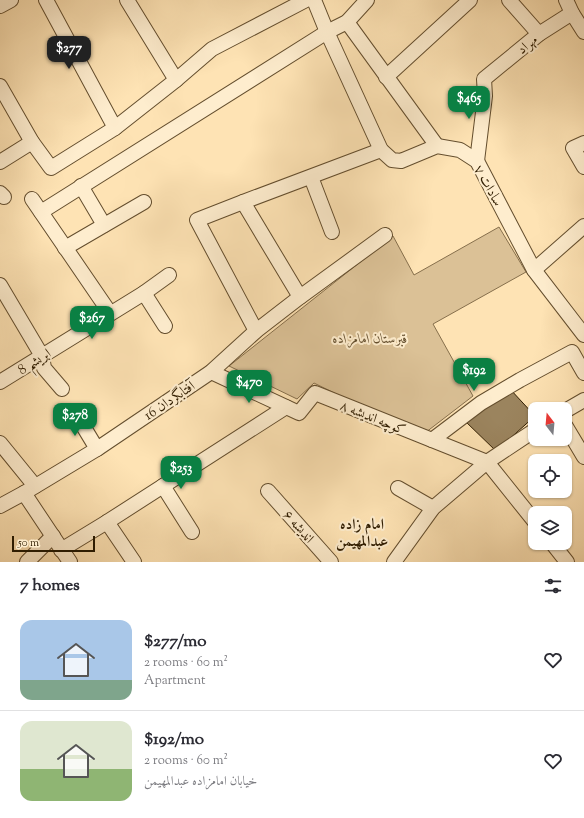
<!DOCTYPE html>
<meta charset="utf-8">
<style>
body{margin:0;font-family:"Sorts Mill Goudy",Amiri,serif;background:#f2f2f3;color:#2b2b33;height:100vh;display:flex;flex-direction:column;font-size:15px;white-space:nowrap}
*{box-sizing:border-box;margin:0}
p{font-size:13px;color:#7c7c81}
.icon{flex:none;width:22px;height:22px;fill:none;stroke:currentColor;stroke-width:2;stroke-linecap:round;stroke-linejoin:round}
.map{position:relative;height:562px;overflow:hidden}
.sheet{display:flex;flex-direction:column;background:#fff;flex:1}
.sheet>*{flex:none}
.needle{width:26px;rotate:344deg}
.fabs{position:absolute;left:528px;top:402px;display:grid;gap:8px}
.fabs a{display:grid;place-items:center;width:44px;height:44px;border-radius:8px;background:#fff;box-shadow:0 1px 3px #0004;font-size:20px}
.scale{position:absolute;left:12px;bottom:10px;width:83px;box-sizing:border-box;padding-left:4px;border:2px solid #301d01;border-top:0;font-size:11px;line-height:14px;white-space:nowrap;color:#301d01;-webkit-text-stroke:3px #feedce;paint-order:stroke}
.price{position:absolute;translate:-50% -34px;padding:0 9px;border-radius:8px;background:#0b8043;color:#fff;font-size:13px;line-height:26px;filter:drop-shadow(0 1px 2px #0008)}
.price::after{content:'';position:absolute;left:50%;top:24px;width:12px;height:9px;margin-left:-6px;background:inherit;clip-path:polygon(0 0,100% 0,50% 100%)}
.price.selected{background:#222;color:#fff}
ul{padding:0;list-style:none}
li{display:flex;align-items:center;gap:12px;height:100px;padding:0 20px}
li+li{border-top:1px solid #e1e1e2}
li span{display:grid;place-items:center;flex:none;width:112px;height:80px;border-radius:12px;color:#555}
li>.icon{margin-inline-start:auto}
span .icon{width:48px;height:48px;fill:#fffc;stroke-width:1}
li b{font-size:17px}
h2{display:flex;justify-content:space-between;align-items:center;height:48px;padding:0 20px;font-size:17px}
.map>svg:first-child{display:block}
</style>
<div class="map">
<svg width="584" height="562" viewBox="0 0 584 562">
<rect width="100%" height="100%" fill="#fee3b4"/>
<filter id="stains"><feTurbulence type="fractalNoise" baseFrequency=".005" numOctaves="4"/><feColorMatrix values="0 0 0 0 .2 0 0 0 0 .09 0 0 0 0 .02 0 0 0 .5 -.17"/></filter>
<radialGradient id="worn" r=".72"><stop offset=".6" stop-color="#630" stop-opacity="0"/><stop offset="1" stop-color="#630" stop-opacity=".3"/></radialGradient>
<polygon fill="#dbc196" stroke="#866f4c" points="499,227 526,272 433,324 473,396 421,436 314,383 297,399 229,366 393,236 414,275"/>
<polygon fill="#9b845e" stroke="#301d01" points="510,389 535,416 496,451 465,421"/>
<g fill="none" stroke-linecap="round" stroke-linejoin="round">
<defs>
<g id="minor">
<polyline points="46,0 115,128"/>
<polyline points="127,0 176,80"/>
<polyline points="314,0 327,32 381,150 392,160 401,161 437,146 460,150 477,161 534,270 584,335"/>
<polyline points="509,0 539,34"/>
<polyline points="566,0 572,13 584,32"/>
<polyline points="0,6 11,0"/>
<polyline points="347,22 437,146"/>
<polyline points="386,77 470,0"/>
<polyline points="0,86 32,142 51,168 115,128 176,80 212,49 306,0"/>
<polyline points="584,143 573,148 584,167"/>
<polyline points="477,161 485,96 484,79 539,34 572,13"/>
<polyline points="0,162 32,142"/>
<polyline points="311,177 332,232"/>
<polyline points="81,186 104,225"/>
<polyline points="0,193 4,197"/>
<polyline points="32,199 110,313"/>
<polyline points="243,202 300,297"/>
<polyline points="41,212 327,32 347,22 367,0"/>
<polyline points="65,248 144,202"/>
<polyline points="534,270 584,226"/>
<polyline points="0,285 42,356 44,368 62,389"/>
<polyline points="144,293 165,326"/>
<polyline points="256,331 197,220 243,202 381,150"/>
<polyline points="211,372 299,413 315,393 432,440"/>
<polyline points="0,382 144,293 169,275"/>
<polyline points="74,411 97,449"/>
<polyline points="565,411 584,400"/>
<polyline points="565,425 584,457"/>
<polyline points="0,443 35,486"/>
<polyline points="163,486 192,532"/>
<polyline points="398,488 433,508"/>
<polyline points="268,491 331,562"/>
<polyline points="24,493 70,562"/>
<polyline points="0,506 24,493 97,449 211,372 256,331 300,297 385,235"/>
<polyline points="107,522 134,562"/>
<polyline points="535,522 487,462 432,440 481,403 520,380 572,352 584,373"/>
<polyline points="552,543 567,562"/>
<polyline points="61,550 107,522 286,407"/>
<polyline points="27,562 53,536"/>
<polyline points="394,562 433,508 487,462 535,430"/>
</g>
</defs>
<use href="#minor" stroke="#644e2e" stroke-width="16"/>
<use href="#minor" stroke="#feedce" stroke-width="14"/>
</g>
<g text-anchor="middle" stroke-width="4" stroke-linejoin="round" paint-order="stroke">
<g font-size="14" fill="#301d01" stroke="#feedce">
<text transform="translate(527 44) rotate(-39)" y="5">مهراد</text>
<text transform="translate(489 185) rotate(61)" y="5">سادات ۷</text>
<text transform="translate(34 361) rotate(-32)" y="5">ابریشم 8</text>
<text transform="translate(169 400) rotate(-34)" y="5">آفتابگردان 16</text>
<text transform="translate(373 417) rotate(22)" y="5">کوچه اندیشه ۸</text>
<text transform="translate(299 526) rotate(49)" y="5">اندیشه ۶</text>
</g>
<g font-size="14" font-style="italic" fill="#634e2e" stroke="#feedce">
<text x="370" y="343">قبرستان امامزاده</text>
</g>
<g font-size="15" font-weight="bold" fill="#301d01" stroke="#feedce">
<text x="362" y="529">امام زاده<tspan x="362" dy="17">عبدالمهیمن</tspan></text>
</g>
</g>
<rect width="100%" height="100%" filter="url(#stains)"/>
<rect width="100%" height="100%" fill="url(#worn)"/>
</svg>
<div class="fabs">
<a><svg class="needle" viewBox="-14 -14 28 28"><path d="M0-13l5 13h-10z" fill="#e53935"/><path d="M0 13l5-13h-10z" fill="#7c7c81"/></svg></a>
<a><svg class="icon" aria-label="locate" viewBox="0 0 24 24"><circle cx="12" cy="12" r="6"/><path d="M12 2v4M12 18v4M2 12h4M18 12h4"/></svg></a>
<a><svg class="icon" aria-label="layers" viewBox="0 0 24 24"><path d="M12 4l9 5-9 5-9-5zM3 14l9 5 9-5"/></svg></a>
</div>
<div class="scale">50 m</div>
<b class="price selected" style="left:69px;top:70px">$277</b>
<b class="price" style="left:469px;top:120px">$465</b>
<b class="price" style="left:92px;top:340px">$267</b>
<b class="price" style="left:474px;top:392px">$192</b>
<b class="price" style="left:249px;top:404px">$470</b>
<b class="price" style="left:75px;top:437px">$278</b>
<b class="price" style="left:181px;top:490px">$253</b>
</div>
<section class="sheet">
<h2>7 homes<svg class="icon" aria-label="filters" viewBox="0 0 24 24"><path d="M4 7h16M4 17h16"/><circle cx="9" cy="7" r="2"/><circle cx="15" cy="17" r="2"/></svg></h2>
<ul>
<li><span style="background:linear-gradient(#a9c7e8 75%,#7fa58c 0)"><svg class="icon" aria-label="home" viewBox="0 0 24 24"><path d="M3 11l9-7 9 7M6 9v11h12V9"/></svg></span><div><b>$277/mo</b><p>2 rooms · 60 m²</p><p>Apartment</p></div><svg class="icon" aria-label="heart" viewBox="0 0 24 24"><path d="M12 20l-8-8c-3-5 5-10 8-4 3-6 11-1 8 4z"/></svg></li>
<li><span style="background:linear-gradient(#dfe7d0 60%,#8fb573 0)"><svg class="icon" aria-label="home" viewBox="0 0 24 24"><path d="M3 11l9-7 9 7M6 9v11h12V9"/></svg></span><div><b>$192/mo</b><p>2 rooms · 60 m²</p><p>خیابان امامزاده عبدالمهیمن</p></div><svg class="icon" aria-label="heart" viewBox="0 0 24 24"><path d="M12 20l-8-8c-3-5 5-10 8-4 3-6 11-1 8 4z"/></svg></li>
</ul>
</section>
